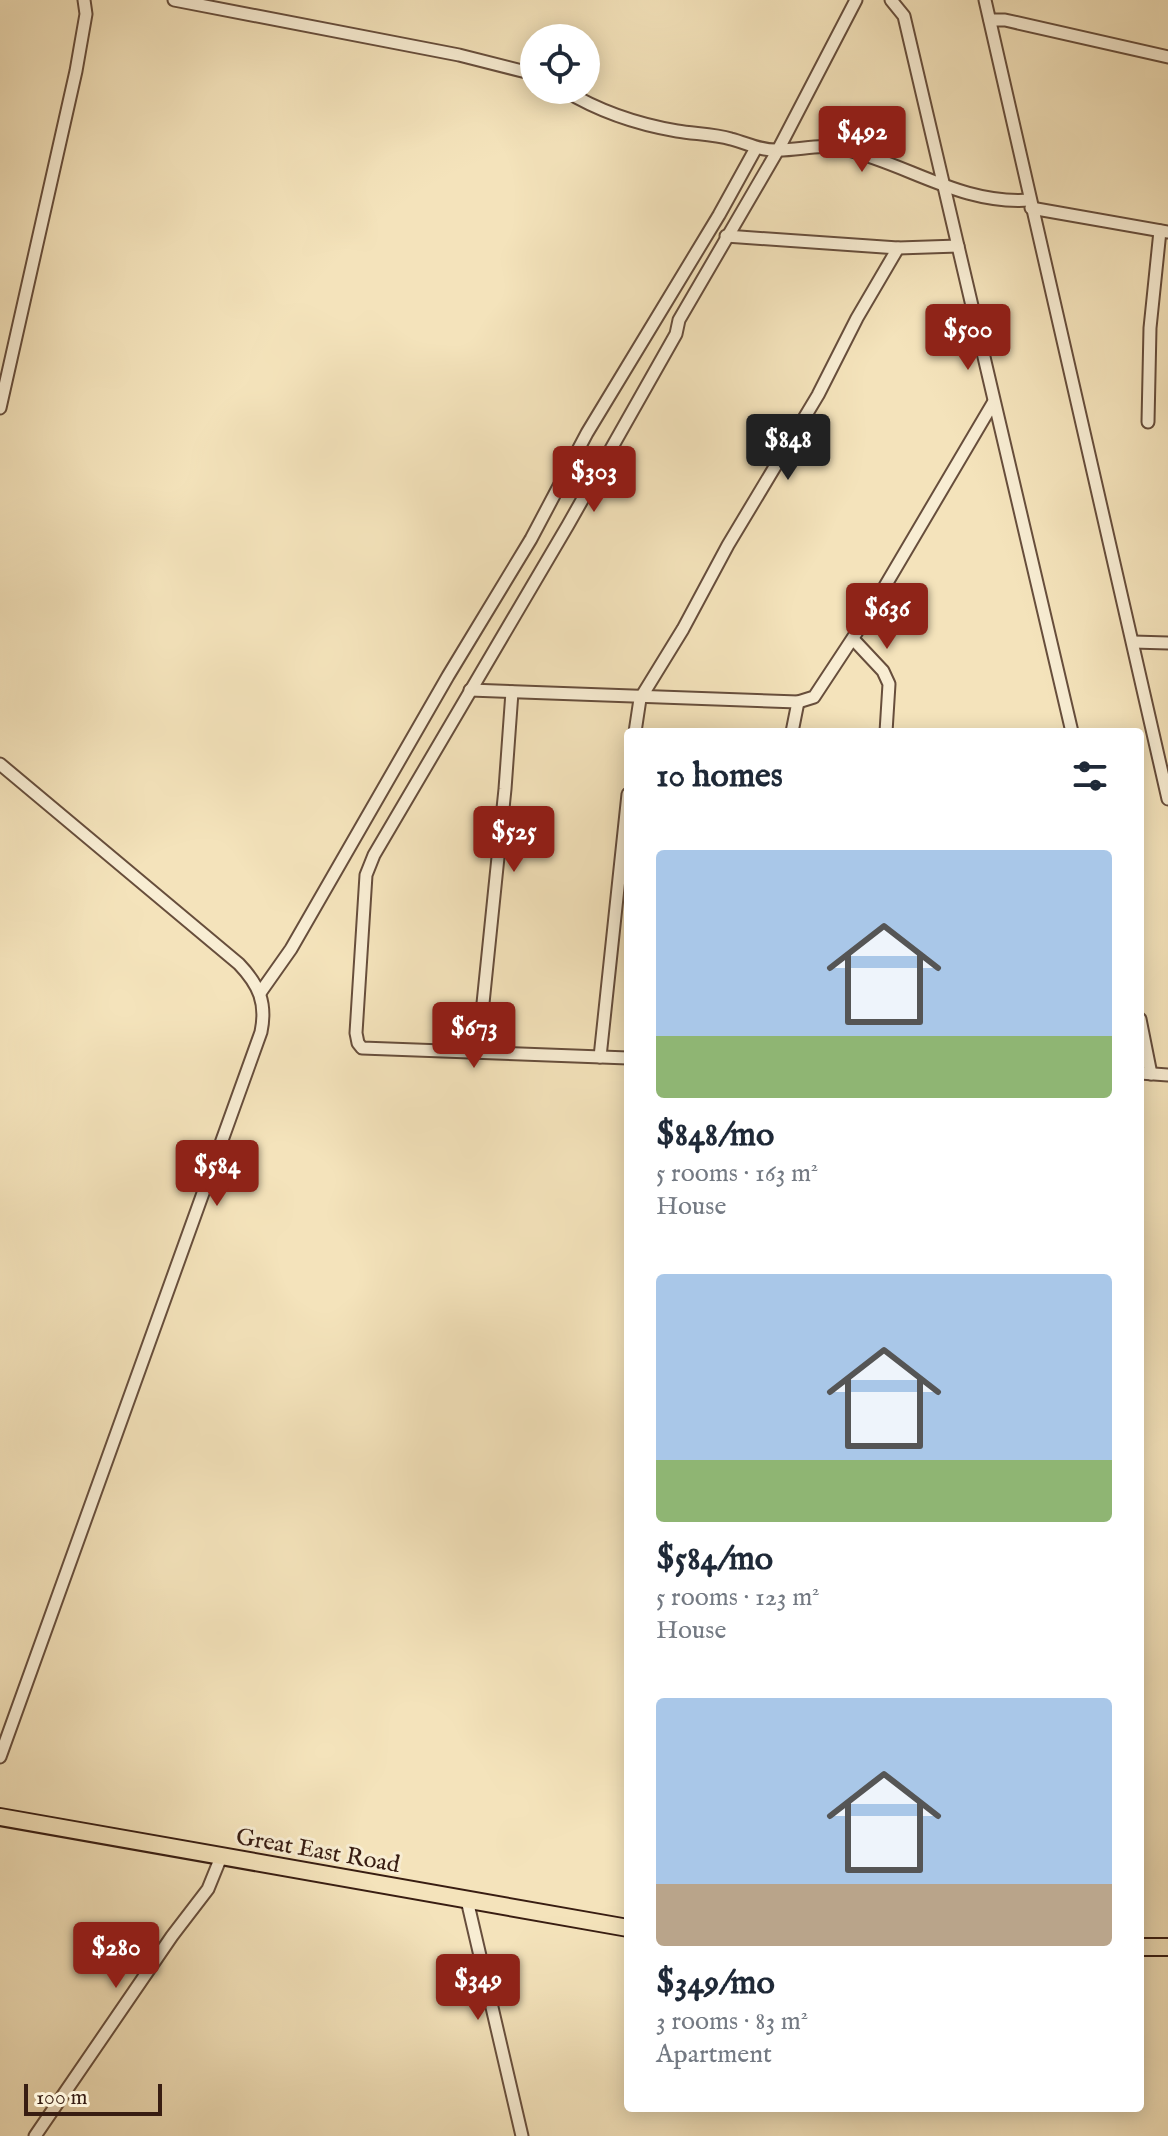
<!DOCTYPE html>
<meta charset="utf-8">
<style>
body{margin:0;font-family:"IM FELL English",serif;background:#f6f6f7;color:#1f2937;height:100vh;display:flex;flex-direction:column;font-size:30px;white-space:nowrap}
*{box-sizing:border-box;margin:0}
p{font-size:26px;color:#747a83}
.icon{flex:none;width:44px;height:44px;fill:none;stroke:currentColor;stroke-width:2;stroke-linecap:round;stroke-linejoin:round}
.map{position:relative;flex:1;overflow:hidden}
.sheet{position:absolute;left:624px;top:728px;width:520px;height:1384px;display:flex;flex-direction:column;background:#fff;border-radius:8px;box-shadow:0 4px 20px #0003}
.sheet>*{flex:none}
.controls{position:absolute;left:520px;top:24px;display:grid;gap:16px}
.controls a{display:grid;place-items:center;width:80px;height:80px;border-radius:50%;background:#fff;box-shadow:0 4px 20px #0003;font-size:40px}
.scale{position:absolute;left:24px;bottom:20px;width:138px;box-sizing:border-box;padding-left:8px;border:4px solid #381d12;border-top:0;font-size:22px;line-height:28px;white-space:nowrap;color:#381d12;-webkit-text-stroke:6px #f8edd3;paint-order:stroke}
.price{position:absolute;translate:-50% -68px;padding:0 18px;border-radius:8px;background:#8f2418;color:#fff;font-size:26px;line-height:52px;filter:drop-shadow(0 2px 4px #0008)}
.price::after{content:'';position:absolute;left:50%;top:48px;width:24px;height:18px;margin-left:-12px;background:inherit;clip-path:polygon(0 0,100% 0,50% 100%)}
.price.active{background:#222;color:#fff}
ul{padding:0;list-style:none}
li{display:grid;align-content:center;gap:16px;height:424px;padding:0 32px}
li span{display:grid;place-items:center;height:248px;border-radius:8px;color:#555}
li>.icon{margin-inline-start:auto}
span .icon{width:144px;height:144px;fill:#fffc;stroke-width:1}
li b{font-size:34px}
h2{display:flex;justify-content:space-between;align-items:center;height:96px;padding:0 32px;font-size:34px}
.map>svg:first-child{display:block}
</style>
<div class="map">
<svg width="1168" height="2136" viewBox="0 0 1168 2136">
<rect width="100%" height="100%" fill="#f4e3bb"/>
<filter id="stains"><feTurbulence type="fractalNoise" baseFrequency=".0025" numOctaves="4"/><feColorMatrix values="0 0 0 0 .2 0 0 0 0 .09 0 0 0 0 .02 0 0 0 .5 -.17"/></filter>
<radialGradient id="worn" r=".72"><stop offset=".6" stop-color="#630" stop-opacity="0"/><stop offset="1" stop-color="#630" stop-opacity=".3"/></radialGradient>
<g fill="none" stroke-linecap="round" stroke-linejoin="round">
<defs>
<g id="minor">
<polyline points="174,0 459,55 534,74"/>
<polyline points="891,0 904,16 1072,732"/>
<polyline points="985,0 1168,799"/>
<polyline points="990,20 1005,20 1168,57"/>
<path d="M564,90C600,112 636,124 677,131C695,134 714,134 731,139C747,143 761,151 778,150C802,150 821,143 844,149C908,164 961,205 1030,200"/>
<polyline points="1031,208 1168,232"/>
<polyline points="726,236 898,248 958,246"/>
<polyline points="0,408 76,71 86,14 84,0"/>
<polyline points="1148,422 1150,328 1160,231"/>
<polyline points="853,639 883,671 889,684 886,732"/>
<polyline points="1133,642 1168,643"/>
<polyline points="470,690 798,702 814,697 868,615 993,403"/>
<polyline points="635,732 640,699 683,629 728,545 818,395 857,318 898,248"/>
<polyline points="792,732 798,702"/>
<path d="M0,764L239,964C259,985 267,1003 261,1032L0,1757"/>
<polyline points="260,993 291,949 448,676 531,539 587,433 719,215 756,148"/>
<polyline points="1140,1019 1151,1074"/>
<polyline points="478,1052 505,789 512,692"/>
<polyline points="600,1057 628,794"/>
<polyline points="628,1058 362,1048 358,1043 356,1033 366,875 374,855 568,525 676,334 679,320 778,150 856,0"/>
<polyline points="1140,1073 1168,1075"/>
<polyline points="467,1900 522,2136"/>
<polyline points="35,2136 172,1936 208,1889 221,1857"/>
</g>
<g id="highway">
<polyline points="0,1817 628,1928"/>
<polyline points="1140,1947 1168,1947"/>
</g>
</defs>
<use href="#minor" stroke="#674e3c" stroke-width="15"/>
<use href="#highway" stroke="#381d12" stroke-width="20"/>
<use href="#minor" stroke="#f8edd3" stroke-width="11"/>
<use href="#highway" stroke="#f4e3bb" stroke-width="16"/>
</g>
<g text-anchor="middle" stroke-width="6" stroke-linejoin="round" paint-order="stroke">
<g font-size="24" fill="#381d12" stroke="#f8edd3">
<text transform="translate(318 1850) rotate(10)" y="8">Great East Road</text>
</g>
</g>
<rect width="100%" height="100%" filter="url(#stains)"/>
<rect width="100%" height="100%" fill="url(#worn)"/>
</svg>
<div class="controls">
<a><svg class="icon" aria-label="locate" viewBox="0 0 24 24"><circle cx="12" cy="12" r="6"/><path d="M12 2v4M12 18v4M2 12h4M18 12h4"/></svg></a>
</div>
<div class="scale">100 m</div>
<b class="price" style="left:862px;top:174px">$492</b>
<b class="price" style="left:968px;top:372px">$500</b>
<b class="price active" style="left:788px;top:482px">$848</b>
<b class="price" style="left:594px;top:514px">$303</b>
<b class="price" style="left:887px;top:651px">$636</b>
<b class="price" style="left:514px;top:874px">$525</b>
<b class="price" style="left:474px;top:1070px">$673</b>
<b class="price" style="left:217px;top:1208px">$584</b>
<b class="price" style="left:116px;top:1990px">$280</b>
<b class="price" style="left:478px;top:2022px">$349</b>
<section class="sheet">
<h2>10 homes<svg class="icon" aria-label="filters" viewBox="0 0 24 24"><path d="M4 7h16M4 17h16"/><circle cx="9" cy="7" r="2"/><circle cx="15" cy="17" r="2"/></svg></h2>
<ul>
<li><span style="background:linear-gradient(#a9c7e8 75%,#8fb573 0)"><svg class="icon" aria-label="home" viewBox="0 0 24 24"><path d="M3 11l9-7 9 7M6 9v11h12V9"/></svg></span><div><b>$848/mo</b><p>5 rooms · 163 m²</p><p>House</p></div></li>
<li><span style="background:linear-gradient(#a9c7e8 75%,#8fb573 0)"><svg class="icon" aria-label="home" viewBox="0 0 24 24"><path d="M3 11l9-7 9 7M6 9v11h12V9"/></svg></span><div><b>$584/mo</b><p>5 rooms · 123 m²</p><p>House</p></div></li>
<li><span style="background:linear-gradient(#a9c7e8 75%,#b9a48a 0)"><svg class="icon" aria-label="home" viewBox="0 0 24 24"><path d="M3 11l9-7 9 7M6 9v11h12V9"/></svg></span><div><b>$349/mo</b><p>3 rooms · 83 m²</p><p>Apartment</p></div></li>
</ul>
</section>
</div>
